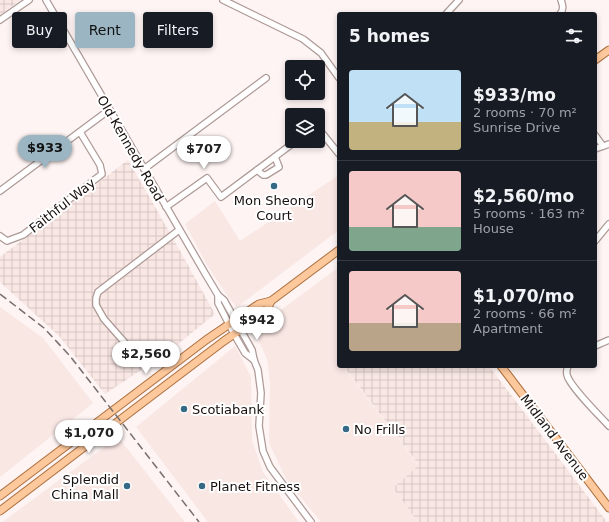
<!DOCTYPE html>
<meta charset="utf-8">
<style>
body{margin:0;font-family:"DejaVu Sans",sans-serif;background:#20242c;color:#f1f3f6;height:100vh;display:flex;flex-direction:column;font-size:15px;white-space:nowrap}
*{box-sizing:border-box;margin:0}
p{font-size:13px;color:#9ea1a6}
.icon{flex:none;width:22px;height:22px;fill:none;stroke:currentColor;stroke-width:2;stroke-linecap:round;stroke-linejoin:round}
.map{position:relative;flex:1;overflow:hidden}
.details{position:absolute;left:337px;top:12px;width:260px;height:356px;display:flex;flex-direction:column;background:#171b24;border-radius:4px;box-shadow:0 2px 6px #0003}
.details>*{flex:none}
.top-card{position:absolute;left:12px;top:12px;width:265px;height:36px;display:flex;gap:8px}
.tools{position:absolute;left:285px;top:60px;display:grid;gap:8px}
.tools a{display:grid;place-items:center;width:40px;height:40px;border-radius:4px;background:#171b24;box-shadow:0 2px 6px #0003;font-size:20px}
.price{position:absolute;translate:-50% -34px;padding:0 9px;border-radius:14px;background:#fff;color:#222;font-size:13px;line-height:26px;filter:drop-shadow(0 1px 2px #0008)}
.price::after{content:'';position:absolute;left:50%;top:24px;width:12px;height:9px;margin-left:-6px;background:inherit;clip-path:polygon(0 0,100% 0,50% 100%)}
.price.active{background:#9cb5c3;color:#111}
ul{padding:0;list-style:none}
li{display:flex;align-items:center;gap:12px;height:100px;padding:0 12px}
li+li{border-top:1px solid #363941}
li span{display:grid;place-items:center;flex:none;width:112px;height:80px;border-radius:4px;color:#555}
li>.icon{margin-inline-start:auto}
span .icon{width:48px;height:48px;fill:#fffc;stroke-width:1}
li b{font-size:17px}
h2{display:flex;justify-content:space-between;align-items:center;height:48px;padding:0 12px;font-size:17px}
.pill{padding:0 14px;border-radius:4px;background:#171b24;box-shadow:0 2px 6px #0003;font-size:14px;line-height:36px}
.pill.active{background:#9cb5c3;color:#111}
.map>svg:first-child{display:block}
</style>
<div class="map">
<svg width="609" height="522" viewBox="0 0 609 522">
<defs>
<pattern id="industrial-grid" width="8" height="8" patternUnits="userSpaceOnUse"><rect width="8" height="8" fill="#f9e7e4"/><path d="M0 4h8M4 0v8" fill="none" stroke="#d5c5c2"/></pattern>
</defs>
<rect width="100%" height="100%" fill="#fdf4f3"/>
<g fill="#f9e7e4">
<polygon points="339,175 339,230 237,307 228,297 207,265 185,224 215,201 240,241"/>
<polygon points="339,267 339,366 348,366 345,369 419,466 393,488 418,522 321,522 286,479 269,443 270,383 267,359 254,330"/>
<polygon points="0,307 43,338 93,403 0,477"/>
<polygon points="235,346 251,377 252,440 263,472 299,522 208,522 136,427"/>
<polygon points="118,437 185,522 3,522 9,517"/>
</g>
<g fill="url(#industrial-grid)">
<polygon points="0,0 20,0 0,15"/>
<polygon points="128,160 174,240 215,314 167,353 105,394 59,336 0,282 0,257"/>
<polygon points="348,366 489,366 607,522 418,522 393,488 419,465 345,368"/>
</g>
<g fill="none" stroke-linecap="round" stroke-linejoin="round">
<defs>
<g id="minor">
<polyline points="46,0 206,275 218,295 224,300 252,350 254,360 258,370 261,393 259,426 263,451 270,467 311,522"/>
<polyline points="223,0 303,39 321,53 339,78"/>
<polyline points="446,14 459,0"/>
<path d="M560,14C564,9 563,6 561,0"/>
<polyline points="0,20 29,0"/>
<polyline points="318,128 339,154"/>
<polyline points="595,135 603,146"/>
<polyline points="595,149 609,144"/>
<polyline points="144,169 266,78"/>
<polyline points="257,170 263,175 266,175 279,167 275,157"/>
<polyline points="0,191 109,110"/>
<polyline points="166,207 207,178 221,197 296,141"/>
<polyline points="0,236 7,241 23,235 102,174 100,165 80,132"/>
<polyline points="595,241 609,224"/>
<polyline points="218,295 218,303 234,334 245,353 254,360"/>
<polyline points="595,346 609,340"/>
<polyline points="141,355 133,352 104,319 96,305 96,298 98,292 179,230"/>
<path d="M568,366C567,369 566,371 567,375C570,387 600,416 609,426"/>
</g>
<g id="major">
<polyline points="595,60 609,50"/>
<polyline points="501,366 609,508"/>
<polyline points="0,496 206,340 259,304 271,301 339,250"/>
<polyline points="0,511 158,391 224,341 266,312 271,301"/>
</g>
</defs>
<use href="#minor" stroke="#ae9a97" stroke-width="8"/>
<use href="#major" stroke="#ac703f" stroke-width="9"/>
<use href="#minor" stroke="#fff" stroke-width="5.5"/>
<use href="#major" stroke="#fdc89c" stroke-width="7"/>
<polyline stroke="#766f6e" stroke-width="1.5" stroke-dasharray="8 4" stroke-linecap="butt" points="0,294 44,328 70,356 199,522"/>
</g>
<g fill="#356985" stroke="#fff" stroke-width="1.5">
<circle cx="274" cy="186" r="4"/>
<circle cx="184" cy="409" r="4"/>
<circle cx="346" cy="429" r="4"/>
<circle cx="127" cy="486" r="4"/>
<circle cx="202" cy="486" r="4"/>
</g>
<g text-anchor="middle" stroke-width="4" stroke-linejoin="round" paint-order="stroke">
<g font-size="13" fill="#160f0e" stroke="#fff">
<text transform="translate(131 148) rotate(60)" y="5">Old Kennedy Road</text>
<text transform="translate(62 205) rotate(-38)" y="5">Faithful Way</text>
<text transform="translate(555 437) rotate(53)" y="5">Midland Avenue</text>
</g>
<g font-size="13" fill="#160f0e" stroke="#fff" text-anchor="start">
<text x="274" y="205" text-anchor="middle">Mon Sheong<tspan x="274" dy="15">Court</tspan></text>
<text x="192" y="414">Scotiabank</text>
<text x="354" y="434">No Frills</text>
<text x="119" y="484" text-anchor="end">Splendid<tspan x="119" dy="15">China Mall</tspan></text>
<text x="210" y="491">Planet Fitness</text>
</g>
</g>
</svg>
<div class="tools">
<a><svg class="icon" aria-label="locate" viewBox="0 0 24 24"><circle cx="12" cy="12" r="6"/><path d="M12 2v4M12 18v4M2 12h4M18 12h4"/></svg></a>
<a><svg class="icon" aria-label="layers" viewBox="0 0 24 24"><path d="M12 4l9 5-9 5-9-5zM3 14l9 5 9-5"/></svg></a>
</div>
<b class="price active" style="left:45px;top:169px">$933</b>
<b class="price" style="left:204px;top:170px">$707</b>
<b class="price" style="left:257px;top:341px">$942</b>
<b class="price" style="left:146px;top:375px">$2,560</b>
<b class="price" style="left:89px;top:454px">$1,070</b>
<div class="top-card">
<a class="pill">Buy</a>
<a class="pill active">Rent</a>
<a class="pill">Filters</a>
</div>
<section class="details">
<h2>5 homes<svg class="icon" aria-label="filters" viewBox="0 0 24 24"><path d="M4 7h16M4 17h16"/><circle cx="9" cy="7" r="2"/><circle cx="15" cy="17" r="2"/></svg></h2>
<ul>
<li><span style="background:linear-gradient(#bfe0f5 65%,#c2b280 0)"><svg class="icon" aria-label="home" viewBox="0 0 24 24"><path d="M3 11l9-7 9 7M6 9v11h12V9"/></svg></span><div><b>$933/mo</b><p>2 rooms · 70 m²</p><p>Sunrise Drive</p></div></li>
<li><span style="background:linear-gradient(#f6c9c9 70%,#7fa58c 0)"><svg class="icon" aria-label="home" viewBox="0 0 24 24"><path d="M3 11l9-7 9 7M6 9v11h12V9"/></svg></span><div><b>$2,560/mo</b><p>5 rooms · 163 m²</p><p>House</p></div></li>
<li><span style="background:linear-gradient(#f6c9c9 65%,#b9a48a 0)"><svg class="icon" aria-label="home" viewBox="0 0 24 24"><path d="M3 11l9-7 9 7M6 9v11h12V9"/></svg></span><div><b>$1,070/mo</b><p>2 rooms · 66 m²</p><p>Apartment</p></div></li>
</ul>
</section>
</div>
